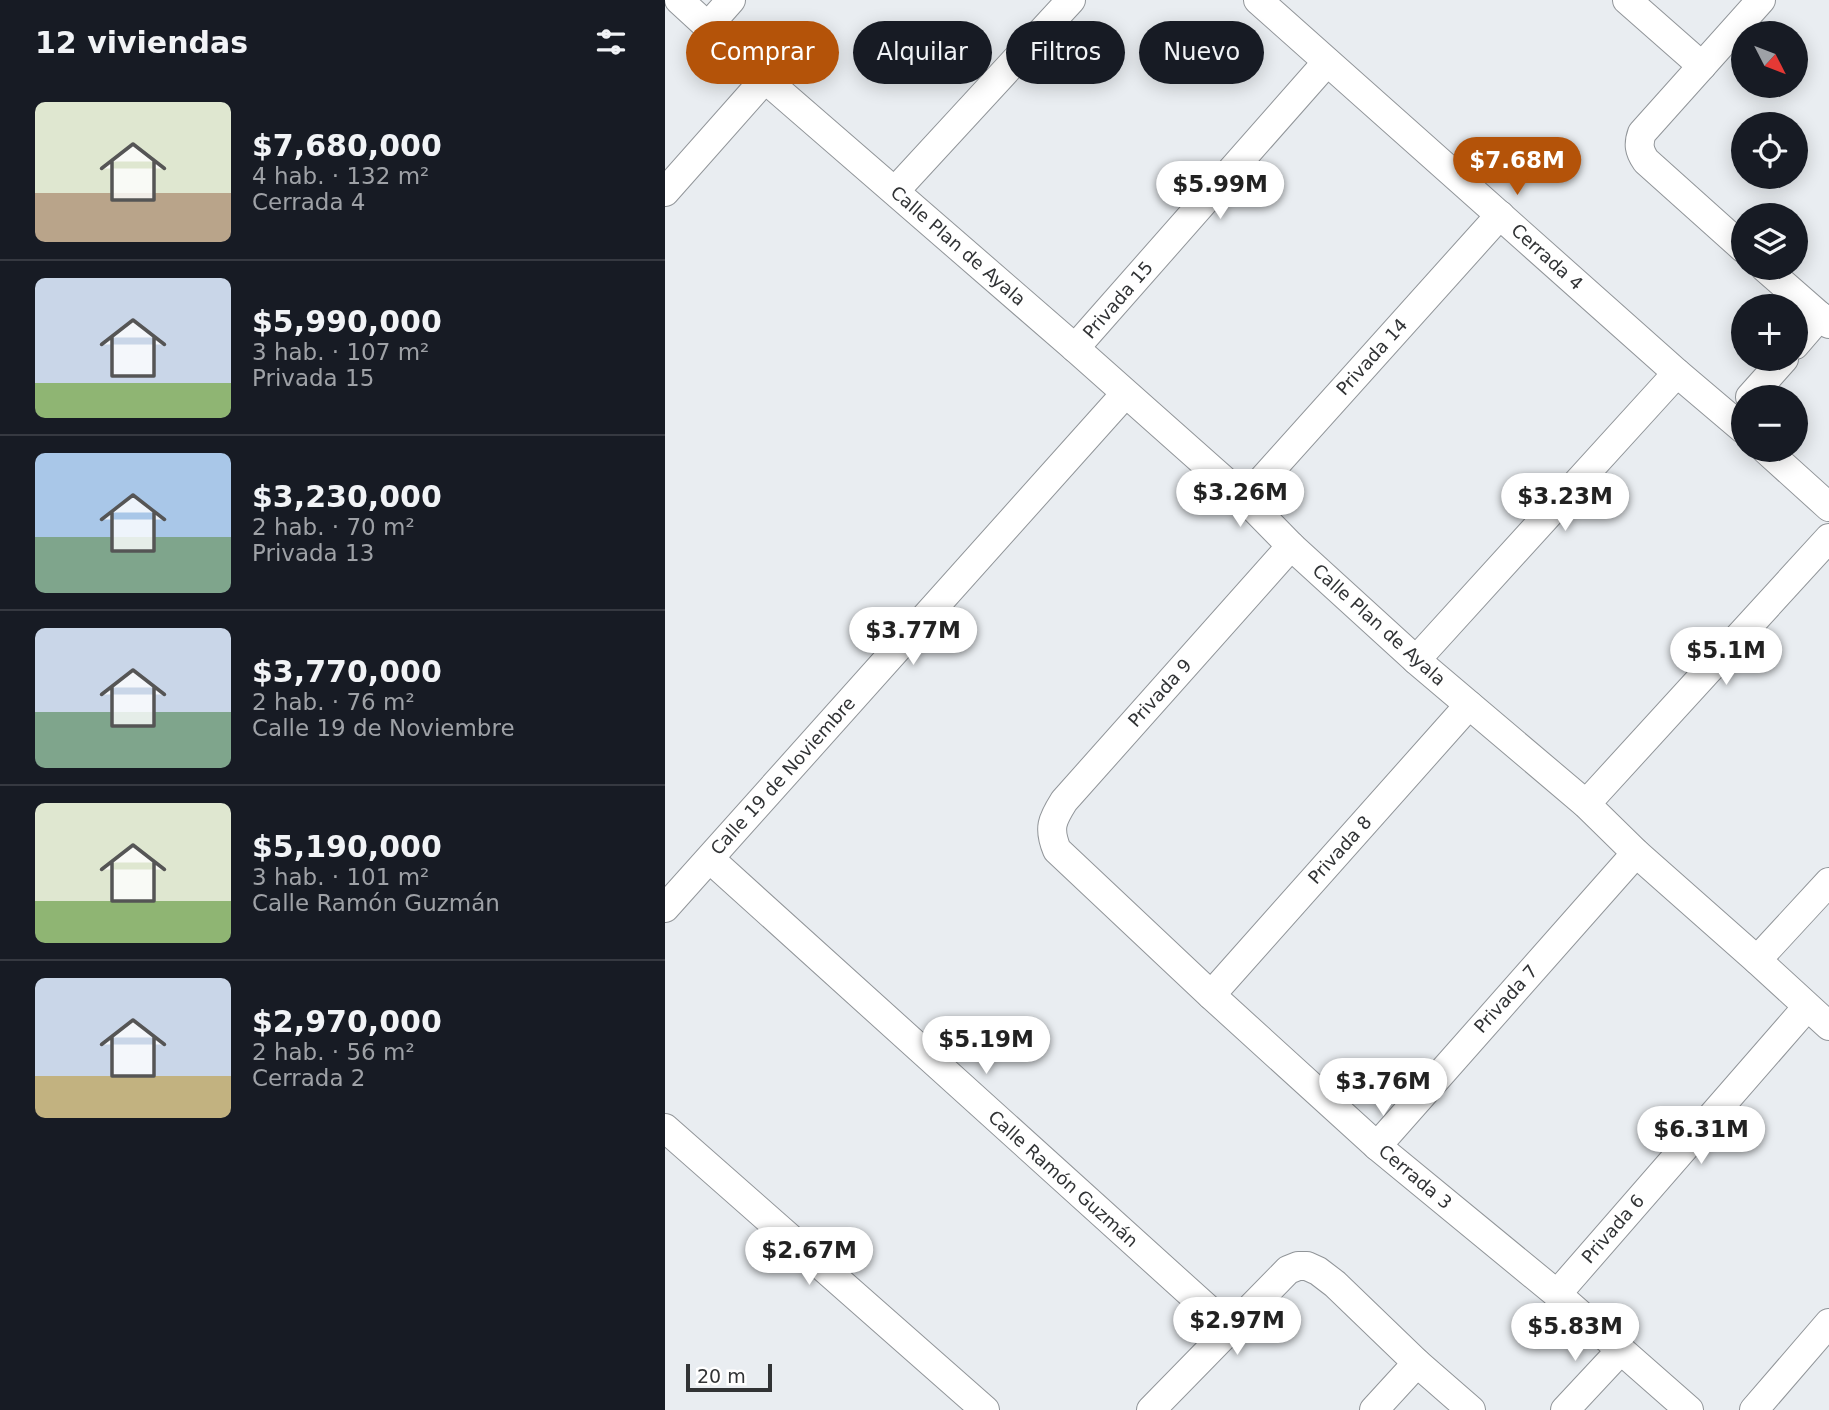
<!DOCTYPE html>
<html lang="es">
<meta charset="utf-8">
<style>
body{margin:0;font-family:"DejaVu Sans",sans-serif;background:#20242c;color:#f1f3f6;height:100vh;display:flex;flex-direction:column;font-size:26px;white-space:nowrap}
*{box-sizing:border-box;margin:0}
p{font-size:23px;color:#9ea1a6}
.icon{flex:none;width:38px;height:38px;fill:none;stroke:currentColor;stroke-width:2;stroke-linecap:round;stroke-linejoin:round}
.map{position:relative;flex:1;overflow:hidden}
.side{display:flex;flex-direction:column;background:#171b24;width:665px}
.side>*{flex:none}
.guide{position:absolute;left:21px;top:21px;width:665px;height:63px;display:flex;gap:14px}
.needle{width:46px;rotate:132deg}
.buttons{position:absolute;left:1066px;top:21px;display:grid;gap:14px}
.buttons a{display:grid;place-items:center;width:77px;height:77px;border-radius:50%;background:#171b24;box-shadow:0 4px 18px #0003;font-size:35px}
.scale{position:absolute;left:21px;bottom:18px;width:86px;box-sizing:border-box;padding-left:7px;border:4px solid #313335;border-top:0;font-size:19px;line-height:24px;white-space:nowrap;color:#313335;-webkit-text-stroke:5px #fff;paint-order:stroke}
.price{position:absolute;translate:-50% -60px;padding:0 16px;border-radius:24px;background:#fff;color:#222;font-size:23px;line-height:46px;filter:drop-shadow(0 2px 4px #0008)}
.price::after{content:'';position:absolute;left:50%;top:42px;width:21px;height:16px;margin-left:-10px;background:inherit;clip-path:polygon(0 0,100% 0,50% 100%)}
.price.selected{background:#b45309;color:#fff}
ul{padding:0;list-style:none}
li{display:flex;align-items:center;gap:21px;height:175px;padding:0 35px}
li+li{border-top:2px solid #363941}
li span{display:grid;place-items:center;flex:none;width:196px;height:140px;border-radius:10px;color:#555}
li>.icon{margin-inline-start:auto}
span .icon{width:84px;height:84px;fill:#fffc;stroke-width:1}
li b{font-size:30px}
h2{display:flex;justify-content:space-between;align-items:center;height:84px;padding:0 35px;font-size:30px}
.chip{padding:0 24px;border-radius:32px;background:#171b24;box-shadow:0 4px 18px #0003;font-size:24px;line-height:63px}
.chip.selected{background:#b45309;color:#fff}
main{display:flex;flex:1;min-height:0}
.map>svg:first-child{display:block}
</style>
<main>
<section class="side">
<h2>12 viviendas<svg class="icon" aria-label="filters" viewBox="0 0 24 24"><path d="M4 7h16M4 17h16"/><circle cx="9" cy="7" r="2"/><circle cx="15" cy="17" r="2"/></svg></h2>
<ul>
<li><span style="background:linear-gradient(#dfe7d0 65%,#b9a48a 0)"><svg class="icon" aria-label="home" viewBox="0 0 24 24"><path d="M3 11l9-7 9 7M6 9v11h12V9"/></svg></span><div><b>$7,680,000</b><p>4 hab. · 132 m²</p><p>Cerrada 4</p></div></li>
<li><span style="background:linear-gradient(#c9d6e8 75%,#8fb573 0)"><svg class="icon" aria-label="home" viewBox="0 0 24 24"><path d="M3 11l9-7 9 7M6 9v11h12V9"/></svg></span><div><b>$5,990,000</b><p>3 hab. · 107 m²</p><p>Privada 15</p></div></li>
<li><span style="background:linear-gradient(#a9c7e8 60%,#7fa58c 0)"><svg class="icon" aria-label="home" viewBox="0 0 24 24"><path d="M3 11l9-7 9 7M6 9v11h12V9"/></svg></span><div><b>$3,230,000</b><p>2 hab. · 70 m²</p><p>Privada 13</p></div></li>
<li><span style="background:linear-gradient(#c9d6e8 60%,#7fa58c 0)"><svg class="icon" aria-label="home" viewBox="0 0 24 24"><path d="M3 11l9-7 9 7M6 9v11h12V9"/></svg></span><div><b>$3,770,000</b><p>2 hab. · 76 m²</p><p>Calle 19 de Noviembre</p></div></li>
<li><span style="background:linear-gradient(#dfe7d0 70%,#8fb573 0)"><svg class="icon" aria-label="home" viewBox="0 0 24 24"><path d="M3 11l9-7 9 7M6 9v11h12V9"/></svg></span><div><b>$5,190,000</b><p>3 hab. · 101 m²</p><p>Calle Ramón Guzmán</p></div></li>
<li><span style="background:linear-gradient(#c9d6e8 70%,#c2b280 0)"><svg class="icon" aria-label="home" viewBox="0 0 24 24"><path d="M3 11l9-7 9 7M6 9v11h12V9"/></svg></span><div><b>$2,970,000</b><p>2 hab. · 56 m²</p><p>Cerrada 2</p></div></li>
</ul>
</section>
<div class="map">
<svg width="1164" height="1410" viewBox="0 0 1164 1410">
<rect width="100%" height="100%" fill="#e9edf1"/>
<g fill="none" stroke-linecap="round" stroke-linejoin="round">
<defs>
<g id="minor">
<polyline points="14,0 100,79 410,348 580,499 626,546 751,660 921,804 971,853 1092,960 1164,1026"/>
<polyline points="593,0 1012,373 1078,429"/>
<polyline points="962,0 1037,66"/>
<polyline points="43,26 66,0"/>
<polyline points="230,191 406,0"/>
<polyline points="0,192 100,79"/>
<path d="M1078,248L981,161C974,151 973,144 977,133L1096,0"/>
<polyline points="1100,268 1164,324"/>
<polyline points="1130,345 1155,316"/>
<polyline points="410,348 662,62"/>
<polyline points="1085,397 1119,359"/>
<polyline points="1101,450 1164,507"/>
<polyline points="580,499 835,215"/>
<path d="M626,546L399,801C387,820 383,828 392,850L546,995L712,1146L892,1294L1024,1410"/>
<polyline points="751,660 1012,373"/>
<polyline points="921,804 1164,538"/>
<polyline points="45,859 565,1329"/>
<polyline points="0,908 460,394"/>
<polyline points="1092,960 1164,882"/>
<polyline points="546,995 804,705"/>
<polyline points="0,1128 320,1410"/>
<polyline points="712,1146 971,853"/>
<polyline points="892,1294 1142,1007"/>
<polyline points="486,1410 623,1270 633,1266 642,1266 653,1271 670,1284 752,1363 806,1410"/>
<polyline points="709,1410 752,1363"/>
<polyline points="900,1410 956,1350"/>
<polyline points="1089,1410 1164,1323"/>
</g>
</defs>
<use href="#minor" stroke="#919599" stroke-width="30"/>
<use href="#minor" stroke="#fff" stroke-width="28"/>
</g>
<g text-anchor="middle" stroke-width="7" stroke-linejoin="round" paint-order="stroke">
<g font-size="18" fill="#313335" stroke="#fff">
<text transform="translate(293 246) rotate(41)" y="6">Calle Plan de Ayala</text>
<text transform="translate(882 257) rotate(42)" y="6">Cerrada 4</text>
<text transform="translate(453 300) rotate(-49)" y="6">Privada 15</text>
<text transform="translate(707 357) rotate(-48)" y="6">Privada 14</text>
<text transform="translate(714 625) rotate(42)" y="6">Calle Plan de Ayala</text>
<text transform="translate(495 693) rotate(-48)" y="6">Privada 9</text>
<text transform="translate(118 776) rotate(-48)" y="6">Calle 19 de Noviembre</text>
<text transform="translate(675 850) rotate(-48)" y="6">Privada 8</text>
<text transform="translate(841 999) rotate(-48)" y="6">Privada 7</text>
<text transform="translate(750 1177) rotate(40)" y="6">Cerrada 3</text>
<text transform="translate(398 1179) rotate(42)" y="6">Calle Ramón Guzmán</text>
<text transform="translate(948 1229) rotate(-49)" y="6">Privada 6</text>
</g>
</g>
</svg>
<div class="buttons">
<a><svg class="needle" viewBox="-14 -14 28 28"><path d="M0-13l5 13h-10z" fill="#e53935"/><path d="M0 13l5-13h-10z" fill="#9ea1a6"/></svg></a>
<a><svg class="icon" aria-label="locate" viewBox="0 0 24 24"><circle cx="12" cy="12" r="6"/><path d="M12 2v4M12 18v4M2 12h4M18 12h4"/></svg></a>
<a><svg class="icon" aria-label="layers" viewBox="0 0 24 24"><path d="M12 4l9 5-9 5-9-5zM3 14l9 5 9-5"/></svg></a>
<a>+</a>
<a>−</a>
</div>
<div class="scale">20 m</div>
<b class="price selected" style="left:852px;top:197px">$7.68M</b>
<b class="price" style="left:555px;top:221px">$5.99M</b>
<b class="price" style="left:575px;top:529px">$3.26M</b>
<b class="price" style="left:900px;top:533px">$3.23M</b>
<b class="price" style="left:248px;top:667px">$3.77M</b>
<b class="price" style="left:1061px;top:687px">$5.1M</b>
<b class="price" style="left:321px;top:1076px">$5.19M</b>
<b class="price" style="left:718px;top:1118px">$3.76M</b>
<b class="price" style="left:1036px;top:1166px">$6.31M</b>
<b class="price" style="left:144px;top:1287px">$2.67M</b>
<b class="price" style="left:572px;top:1357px">$2.97M</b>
<b class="price" style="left:910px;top:1363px">$5.83M</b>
<div class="guide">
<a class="chip selected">Comprar</a>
<a class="chip">Alquilar</a>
<a class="chip">Filtros</a>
<a class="chip">Nuevo</a>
</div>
</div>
</main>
